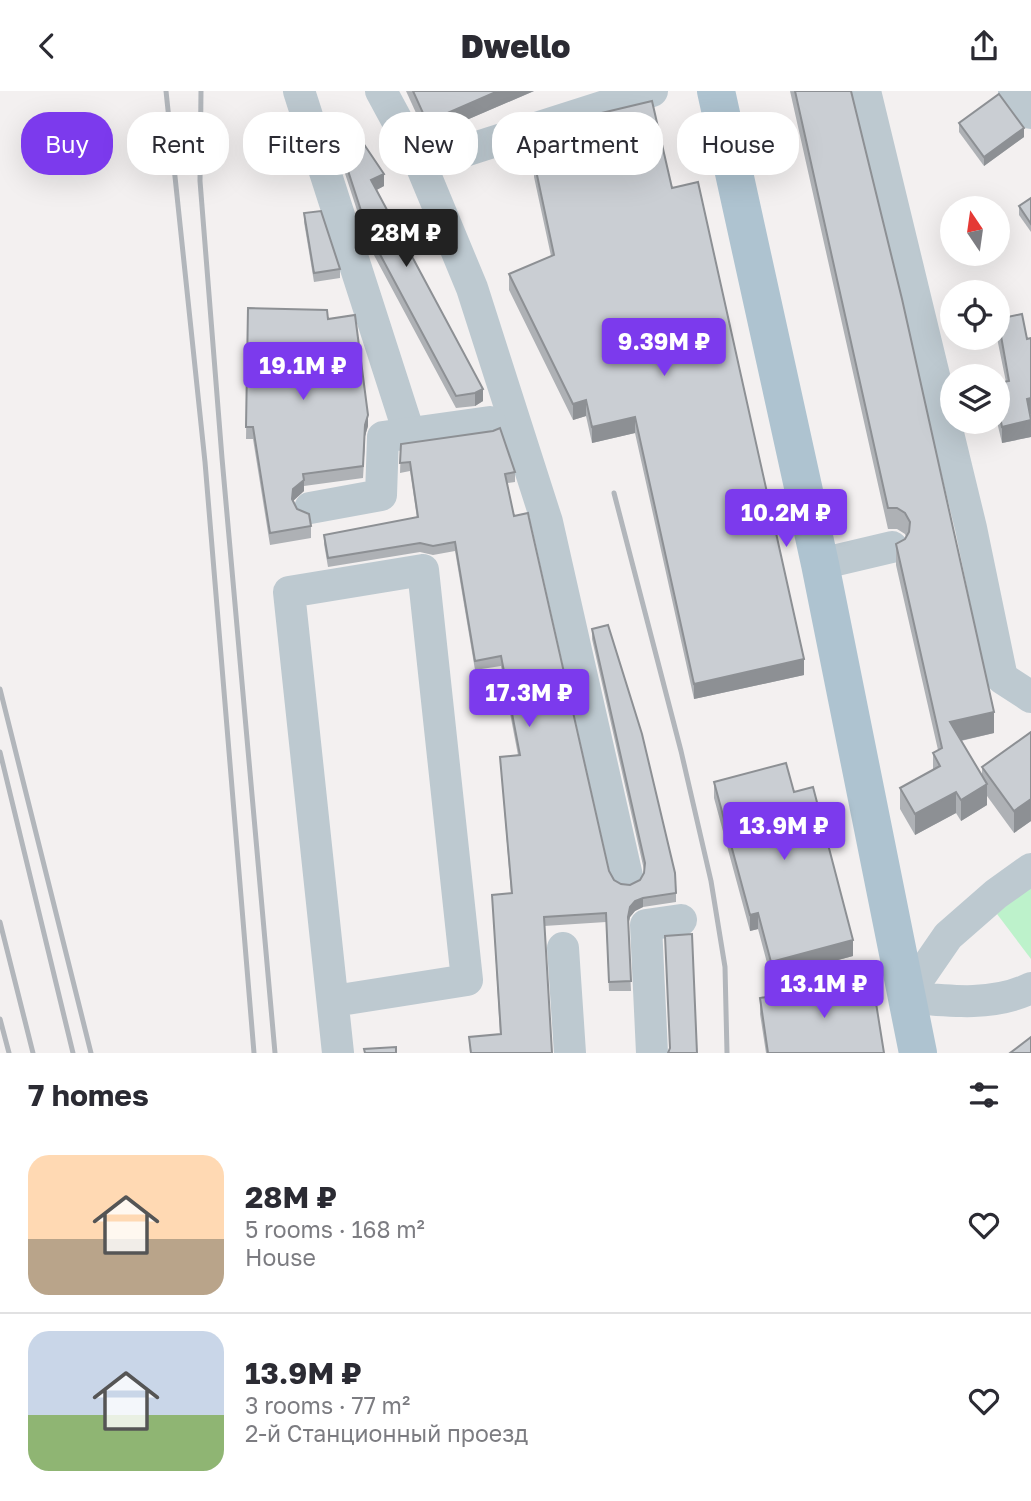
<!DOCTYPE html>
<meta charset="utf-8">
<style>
body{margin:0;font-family:"Golos Text",sans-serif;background:#f7f7f7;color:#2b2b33;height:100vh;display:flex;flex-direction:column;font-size:26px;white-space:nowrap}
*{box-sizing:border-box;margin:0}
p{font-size:23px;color:#7c7c81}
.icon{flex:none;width:38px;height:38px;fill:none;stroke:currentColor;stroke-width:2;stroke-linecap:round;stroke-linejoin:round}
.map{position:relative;height:962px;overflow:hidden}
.drawer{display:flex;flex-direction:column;background:#fff;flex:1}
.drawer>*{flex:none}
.guide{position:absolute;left:21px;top:21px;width:990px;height:63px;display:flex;gap:14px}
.needle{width:46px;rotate:347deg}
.fabs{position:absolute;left:940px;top:105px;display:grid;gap:14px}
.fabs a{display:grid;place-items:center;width:70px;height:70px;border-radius:50%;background:#fff;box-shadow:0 7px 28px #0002;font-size:35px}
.price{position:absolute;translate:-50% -60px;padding:0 16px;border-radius:7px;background:#7c3aed;color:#fff;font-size:23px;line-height:46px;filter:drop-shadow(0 2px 4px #0008)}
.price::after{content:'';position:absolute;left:50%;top:42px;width:21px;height:16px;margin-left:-10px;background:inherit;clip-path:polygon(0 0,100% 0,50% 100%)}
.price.current{background:#222;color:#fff}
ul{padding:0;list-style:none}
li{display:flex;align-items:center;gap:21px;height:175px;padding:0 28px}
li+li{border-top:2px solid #e1e1e2}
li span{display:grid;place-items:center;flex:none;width:196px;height:140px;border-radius:21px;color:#555}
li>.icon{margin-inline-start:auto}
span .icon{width:84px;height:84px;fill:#fffc;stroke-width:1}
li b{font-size:30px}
h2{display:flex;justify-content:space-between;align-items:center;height:84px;padding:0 28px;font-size:30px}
.pill{padding:0 24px;border-radius:28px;background:#fff;box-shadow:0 7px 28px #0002;font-size:24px;line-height:63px}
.pill.current{background:#7c3aed;color:#fff}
header{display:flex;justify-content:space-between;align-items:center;height:91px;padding:0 28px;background:#fff;font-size:32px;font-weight:800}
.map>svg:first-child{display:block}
</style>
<header><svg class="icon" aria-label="back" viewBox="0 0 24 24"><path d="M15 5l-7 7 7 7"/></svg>Dwello<svg class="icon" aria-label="share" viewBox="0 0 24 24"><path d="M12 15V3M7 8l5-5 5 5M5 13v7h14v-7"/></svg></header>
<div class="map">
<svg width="1031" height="962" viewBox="0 0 1031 962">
<rect width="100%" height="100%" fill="#f3f0f0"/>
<polygon fill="#bdf2cb" points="1031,791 1031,868 997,823"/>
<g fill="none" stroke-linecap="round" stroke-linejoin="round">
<g stroke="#bdc9d0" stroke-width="32">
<polyline points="299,0 409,342"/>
<polyline points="381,0 421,74 652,0"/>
<polyline points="865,0 971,437 1002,587 1031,606"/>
<polyline points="1014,0 1031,22"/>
<polyline points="421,74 472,197 547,431 627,785"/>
<polyline points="310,417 381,404 383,346 490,331"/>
<polyline points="820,473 892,456"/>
<path d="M1031,778L996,803L948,845L906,906C947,910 993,916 1031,897"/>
<polyline points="563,857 570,962"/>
<polyline points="334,910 467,889 423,479 289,501 338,962"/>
<polyline points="652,962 646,834 681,829"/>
</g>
<polyline stroke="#aec3d0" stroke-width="38" points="716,0 820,473 918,962"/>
<g stroke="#b2b6bb" stroke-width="5">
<polyline points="166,0 205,371 254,962"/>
<polyline points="201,0 200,90 222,367 275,962"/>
<polyline points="614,402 681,660 711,790 725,876 727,962"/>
<polyline points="0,598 91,962"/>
<polyline points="0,661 73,962"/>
<polyline points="0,831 33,962"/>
<polyline points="0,928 9,962"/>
</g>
</g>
<g fill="#aeb1b5">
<polygon points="406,0 534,0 427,46"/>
<polygon points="790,0 851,0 994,642 961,650 982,685 982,676 1031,641 1031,730 1014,742 987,705 987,714 961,730 956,722 915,744 900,718 900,697 933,679 933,662 938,659 896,474 896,453 905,448 906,446 905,443 897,438 888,438"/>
<polygon points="572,29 672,97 804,584 694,608 635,342 592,352 586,325 573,329 509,199 509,183 551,165 534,86 534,70 575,61 572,45"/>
<polygon points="959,32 1024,46 984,75 959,41"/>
<polygon points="338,49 384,95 376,99 483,310 475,315 456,317 368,153 338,61"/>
<polygon points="1031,107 1031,141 1019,124 1019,115"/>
<polygon points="304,122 340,178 340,187 314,191 304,131"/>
<polygon points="248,217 328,228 368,335 365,345 363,387 304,395 304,400 293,410 297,418 311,435 311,447 270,454 253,348 246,348"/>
<polygon points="998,228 1031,328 1031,346 1002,352 997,331 998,292 1006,291 997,247"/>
<polygon points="401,353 515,381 515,391 507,392 514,425 609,780 614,789 621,793 630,794 640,789 644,782 644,779 592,548 592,538 676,802 676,811 643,816 635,820 630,826 628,833 631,900 609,900 606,831 544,835 552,962 470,962 469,946 500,943 492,804 511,802 500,666 518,664 501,575 475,579 455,460 433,464 420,461 328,476 324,453 324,444 417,427 410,380 400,382"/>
<polygon points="714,691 794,701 853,865 771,887 758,838 750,840 714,707"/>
<polygon points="760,907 884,962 766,962 760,923"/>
</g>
<g fill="#8d9094">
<polygon points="498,0 534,0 427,46 427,31"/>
<polygon points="1024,37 1024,46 984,75 984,66"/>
<polygon points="384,83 384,95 371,102 371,89"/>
<polygon points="483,298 483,310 475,315 475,302"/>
<polygon points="1031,307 1031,323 1027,324 1027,308"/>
<polygon points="586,309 586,325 573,329 573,313"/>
<polygon points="368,324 368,335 365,345 363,387 365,334"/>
<polygon points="635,326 635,342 592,352 592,336"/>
<polygon points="1031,329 1031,346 1002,352 1002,336"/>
<polygon points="304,389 304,400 293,410 292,408 293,398"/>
<polygon points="804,568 804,584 694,608 694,593"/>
<polygon points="994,621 994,642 950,652 950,631"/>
<polygon points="987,693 987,714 961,730 961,709"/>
<polygon points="956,701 956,722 915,744 915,723"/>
<polygon points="1031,708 1031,730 1014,742 1014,720"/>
<polygon points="643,807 643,816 635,820 630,826 628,835 628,826 630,816 635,810"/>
<polygon points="758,822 758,838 750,840 750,824"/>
<polygon points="853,849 853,865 771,887 771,871"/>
</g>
<g fill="#caced3" stroke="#8d9094" stroke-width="2">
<polygon points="413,0 498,0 427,31"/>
<polygon points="795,0 851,0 902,208 994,621 950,631 987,693 961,709 956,701 915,723 900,697 940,675 933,662 942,657 896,453 905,448 909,441 910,431 905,422 897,417 888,417"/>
<polygon points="999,3 1024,37 984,66 959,32"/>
<polygon points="652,10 672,97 698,91 804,568 694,593 635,326 592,336 586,309 573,313 509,183 554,164 534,70 578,60 572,29"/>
<polygon points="355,40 384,83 371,89 483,298 475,302 456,305 368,141 338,49"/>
<polygon points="1031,107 1031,133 1019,115"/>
<polygon points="321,120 340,178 314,182 304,122"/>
<polygon points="248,217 327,219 328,228 355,224 368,324 365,334 363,375 303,383 304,389 293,398 292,408 297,418 309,423 311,435 270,442 253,336 246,336"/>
<polygon points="1022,223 1027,248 1031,247 1031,307 1027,308 1031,329 1002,336 998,315 998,292 1009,290 998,228"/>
<polygon points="500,337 515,381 505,383 514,425 528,422 529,427 609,780 614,789 621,793 630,794 640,789 644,782 645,772 592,538 608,534 642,643 675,782 676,802 643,807 635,810 630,816 628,826 631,890 609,891 606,822 544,826 552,962 471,962 469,946 501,943 492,804 512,802 500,666 520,664 501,565 475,570 455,451 433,455 420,452 328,467 324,444 418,426 410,371 400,372 401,353 493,340"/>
<polygon points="1031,641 1031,708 1014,720 982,676"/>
<polygon points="786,672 794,701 813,696 853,849 771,871 758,822 750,824 714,691"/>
<polygon points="692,843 697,962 668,962 670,957 665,845"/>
<polygon points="872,887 884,962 768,962 760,907"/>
<polygon points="1031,946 1031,962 1010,962"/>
<polygon points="396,956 396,962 365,962 364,958"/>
</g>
</svg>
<div class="fabs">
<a><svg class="needle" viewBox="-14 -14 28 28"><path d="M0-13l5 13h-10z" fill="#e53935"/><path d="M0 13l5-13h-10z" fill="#7c7c81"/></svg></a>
<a><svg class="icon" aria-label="locate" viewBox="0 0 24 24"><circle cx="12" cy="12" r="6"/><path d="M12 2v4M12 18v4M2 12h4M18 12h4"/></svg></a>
<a><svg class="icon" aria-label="layers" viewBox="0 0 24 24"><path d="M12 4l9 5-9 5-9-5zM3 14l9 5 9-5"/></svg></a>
</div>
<b class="price current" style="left:406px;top:178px">28M ₽</b>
<b class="price" style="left:664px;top:287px">9.39M ₽</b>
<b class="price" style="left:303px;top:311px">19.1M ₽</b>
<b class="price" style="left:786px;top:458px">10.2M ₽</b>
<b class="price" style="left:529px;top:638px">17.3M ₽</b>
<b class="price" style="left:784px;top:771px">13.9M ₽</b>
<b class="price" style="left:824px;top:929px">13.1M ₽</b>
<div class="guide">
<a class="pill current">Buy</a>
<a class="pill">Rent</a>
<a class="pill">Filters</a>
<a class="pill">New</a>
<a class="pill">Apartment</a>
<a class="pill">House</a>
</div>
</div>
<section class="drawer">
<h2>7 homes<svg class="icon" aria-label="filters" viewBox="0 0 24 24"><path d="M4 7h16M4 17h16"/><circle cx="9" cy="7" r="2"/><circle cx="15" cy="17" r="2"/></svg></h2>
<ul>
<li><span style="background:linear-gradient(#ffd9b3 60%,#b9a48a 0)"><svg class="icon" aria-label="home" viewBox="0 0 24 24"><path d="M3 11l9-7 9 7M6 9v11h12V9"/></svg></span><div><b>28M ₽</b><p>5 rooms · 168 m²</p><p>House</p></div><svg class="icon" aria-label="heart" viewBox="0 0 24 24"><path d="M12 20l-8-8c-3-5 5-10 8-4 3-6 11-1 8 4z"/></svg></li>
<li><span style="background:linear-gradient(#c9d6e8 60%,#8fb573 0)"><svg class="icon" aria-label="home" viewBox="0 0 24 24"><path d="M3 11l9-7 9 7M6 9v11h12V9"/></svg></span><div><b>13.9M ₽</b><p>3 rooms · 77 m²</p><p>2-й Станционный проезд</p></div><svg class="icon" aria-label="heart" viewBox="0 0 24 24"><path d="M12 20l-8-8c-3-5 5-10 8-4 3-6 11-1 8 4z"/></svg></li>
</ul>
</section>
